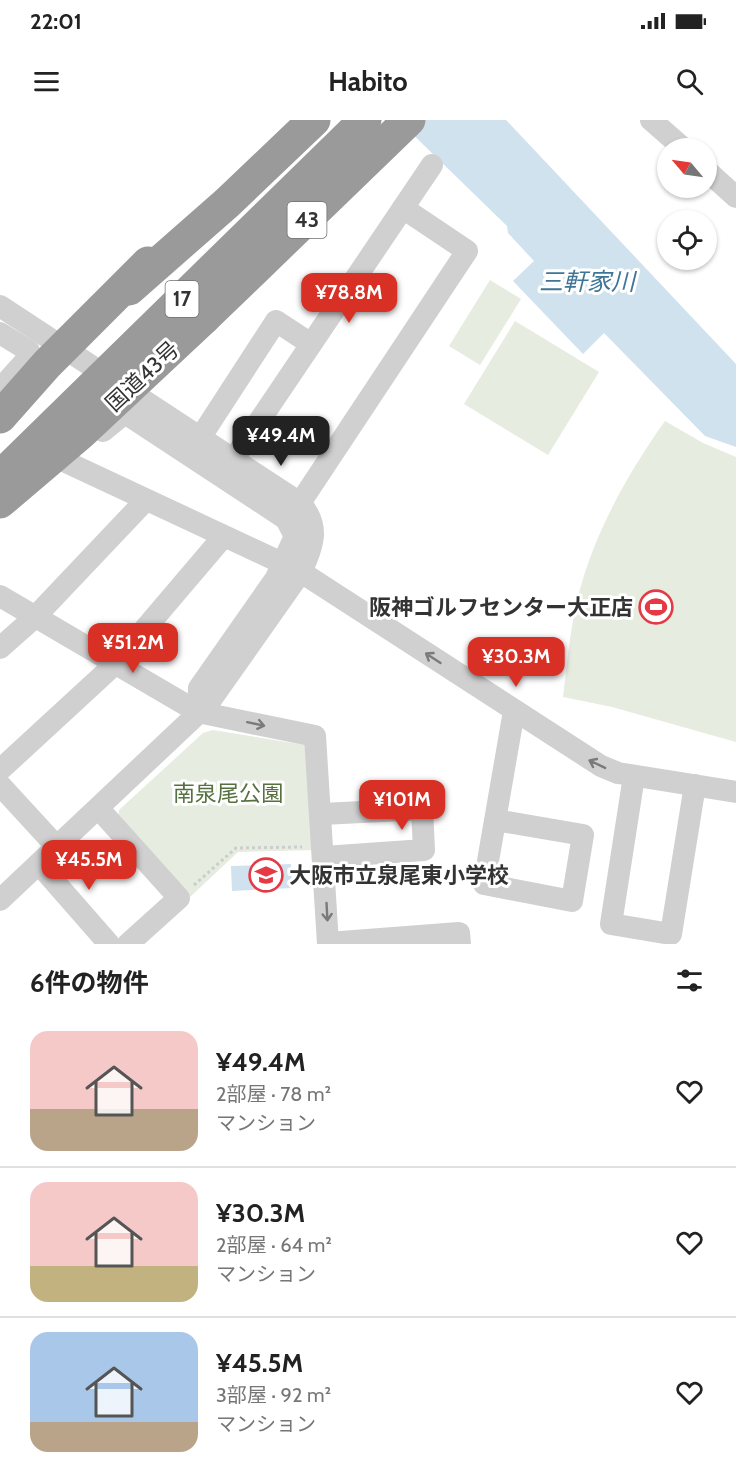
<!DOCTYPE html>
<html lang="ja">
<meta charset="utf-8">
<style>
body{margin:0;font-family:Cabin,"Noto Sans JP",sans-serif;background:#f2f2f2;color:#222;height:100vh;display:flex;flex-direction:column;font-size:22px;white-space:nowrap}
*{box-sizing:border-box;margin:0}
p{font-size:20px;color:#767676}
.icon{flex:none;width:33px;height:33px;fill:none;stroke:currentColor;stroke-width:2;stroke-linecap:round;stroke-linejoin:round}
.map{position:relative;height:824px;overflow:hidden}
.sheet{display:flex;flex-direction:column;background:#fff;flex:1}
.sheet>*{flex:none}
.needle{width:39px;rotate:299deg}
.controls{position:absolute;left:657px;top:18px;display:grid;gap:12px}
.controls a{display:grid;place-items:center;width:60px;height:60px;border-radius:50%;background:#fff;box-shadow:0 2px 4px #0004;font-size:30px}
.price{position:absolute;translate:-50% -51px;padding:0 14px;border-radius:12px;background:#d93025;color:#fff;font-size:20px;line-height:39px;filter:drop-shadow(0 2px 3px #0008)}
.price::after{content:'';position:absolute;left:50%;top:36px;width:18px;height:14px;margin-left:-9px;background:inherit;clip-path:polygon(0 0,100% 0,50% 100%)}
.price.on{background:#222;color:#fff}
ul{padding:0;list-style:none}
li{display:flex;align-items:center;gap:18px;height:150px;padding:0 30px}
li+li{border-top:2px solid #e0e0e0}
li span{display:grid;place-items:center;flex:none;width:168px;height:120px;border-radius:18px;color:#555}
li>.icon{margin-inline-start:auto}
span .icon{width:72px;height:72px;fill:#fffc;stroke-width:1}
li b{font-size:26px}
h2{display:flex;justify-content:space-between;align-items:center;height:72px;padding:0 30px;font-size:26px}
.status{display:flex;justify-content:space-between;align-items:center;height:42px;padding:0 30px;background:#fff;direction:ltr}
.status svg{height:16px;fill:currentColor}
header{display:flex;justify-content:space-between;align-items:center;height:78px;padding:0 30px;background:#fff;font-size:27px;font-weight:700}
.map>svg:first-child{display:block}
</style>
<div class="status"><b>22:01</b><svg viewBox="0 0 49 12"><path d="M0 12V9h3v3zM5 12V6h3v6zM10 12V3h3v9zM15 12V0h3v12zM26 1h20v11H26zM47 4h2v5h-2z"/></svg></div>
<header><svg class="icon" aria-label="menu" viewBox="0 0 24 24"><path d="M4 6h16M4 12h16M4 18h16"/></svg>Habito<svg class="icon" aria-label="search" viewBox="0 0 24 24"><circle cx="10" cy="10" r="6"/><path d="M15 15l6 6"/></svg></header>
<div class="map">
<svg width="736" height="824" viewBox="0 0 736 824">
<rect width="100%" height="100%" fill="#fff"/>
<g fill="#e6ecdf">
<polygon points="490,160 521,179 480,245 449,226"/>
<polygon points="515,201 599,252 548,335 464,284"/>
<path d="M665,301L703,323L736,337V622L612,587L563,577C568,537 571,497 583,459C600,403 631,349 665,301Z"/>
<polygon points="213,610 305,625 316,730 238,732 190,777 118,698 119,690 203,613"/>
</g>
<g fill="#cfe2ee">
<polygon points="398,0 506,0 736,244 736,327 705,316 604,213 583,234 513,161 534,141 508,113 507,106"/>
<polygon points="291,744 292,768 232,771 231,746"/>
</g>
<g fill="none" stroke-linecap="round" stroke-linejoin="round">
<polyline stroke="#cdcdcd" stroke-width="3" stroke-dasharray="3 3" stroke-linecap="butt" points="194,765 236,728 302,727"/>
<g stroke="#d0d0d0" stroke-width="22">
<polyline points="651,0 683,28"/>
<polyline points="706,50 736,77"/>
<path d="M0,186L300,383C321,406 313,427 301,452L208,584L0,780"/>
<polyline points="0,213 29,231 30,236 0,269"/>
<polyline points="103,311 125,293 286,399 295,416 276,458 199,568 198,592"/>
<polyline points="200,318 276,201 311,224"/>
<polyline points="233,340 432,45"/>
<polyline points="66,342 282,443"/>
<polyline points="300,383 467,131 403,88"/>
<polyline points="301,452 601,646 618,653 736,672"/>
<polyline points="0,476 198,592 315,616 328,824"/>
<polyline points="0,528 35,497 145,381"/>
<polyline points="0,650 115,544 223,417"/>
<polyline points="634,656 611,804 671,814 695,665"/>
<polyline points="0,665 57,727"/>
<polyline points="99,689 179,778 128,824"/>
<polyline points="322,694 422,689 424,730 324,737"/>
<polyline points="495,700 583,715 572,781 484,764 514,591"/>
<polyline points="39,744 109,824"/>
<polyline points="328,823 459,813 460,824"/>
</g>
<g stroke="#9a9a9a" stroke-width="33">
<polyline points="129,169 227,83 314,0"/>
<polyline points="204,198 409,0"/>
</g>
<g stroke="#9a9a9a" stroke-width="33">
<polyline points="0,297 47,244 148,143"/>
<polyline points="0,357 365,0"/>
<polyline points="0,382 80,314 204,198"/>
</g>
</g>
<defs><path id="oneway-shaft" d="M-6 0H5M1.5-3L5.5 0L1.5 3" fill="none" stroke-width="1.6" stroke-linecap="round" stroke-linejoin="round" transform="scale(1.5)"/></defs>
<g stroke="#7a7a7a">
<use href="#oneway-shaft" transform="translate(433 538) rotate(-147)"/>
<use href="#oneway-shaft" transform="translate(256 604) rotate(12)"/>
<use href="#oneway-shaft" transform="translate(597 644) rotate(-154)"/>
<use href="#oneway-shaft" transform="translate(327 792) rotate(87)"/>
</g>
<defs>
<symbol id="stadium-ring" viewBox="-11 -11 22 22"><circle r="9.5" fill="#fff" stroke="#e63946" stroke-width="1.5"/><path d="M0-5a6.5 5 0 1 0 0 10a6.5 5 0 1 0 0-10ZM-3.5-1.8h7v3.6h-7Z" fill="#e63946"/></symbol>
<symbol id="school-ring" viewBox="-11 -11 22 22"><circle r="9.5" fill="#fff" stroke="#e63946" stroke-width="1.5"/><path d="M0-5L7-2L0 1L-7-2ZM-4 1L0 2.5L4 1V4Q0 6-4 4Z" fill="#e63946"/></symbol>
</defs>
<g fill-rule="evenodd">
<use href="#stadium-ring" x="637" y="468" width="38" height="38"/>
<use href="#school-ring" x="247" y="736" width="38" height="38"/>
</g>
<g text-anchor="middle" stroke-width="6" stroke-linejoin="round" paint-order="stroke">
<g fill="#fff" stroke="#707070" stroke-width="1.5">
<rect x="287.5" y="82" width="39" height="36" rx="4.5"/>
<rect x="165.5" y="161" width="33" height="36" rx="4.5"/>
</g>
<g font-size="21" font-weight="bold" fill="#333">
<text x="307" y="107">43</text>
<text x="182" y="186">17</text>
</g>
<g font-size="22" fill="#333" stroke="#fff">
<text transform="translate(142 256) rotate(-43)" y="8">国道43号</text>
</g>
<g font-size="22" font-weight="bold" fill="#333" stroke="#fff" text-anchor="end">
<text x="633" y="495">阪神ゴルフセンター大正店</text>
<text x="289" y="763" text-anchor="start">大阪市立泉尾東小学校</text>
</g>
<g font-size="22" fill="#56703f" stroke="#fff">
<text x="228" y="681">南泉尾公園</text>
</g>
<g font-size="24" font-style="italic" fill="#3f7597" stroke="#fff">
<text x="587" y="170">三軒家川</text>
</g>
</g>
</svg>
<div class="controls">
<a><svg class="needle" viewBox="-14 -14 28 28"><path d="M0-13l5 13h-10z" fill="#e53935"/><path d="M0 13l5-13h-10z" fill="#767676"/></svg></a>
<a><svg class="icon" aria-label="locate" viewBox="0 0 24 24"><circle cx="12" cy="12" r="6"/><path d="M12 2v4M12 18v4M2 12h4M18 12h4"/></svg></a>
</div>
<b class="price" style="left:349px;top:204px">¥78.8M</b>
<b class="price on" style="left:281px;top:347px">¥49.4M</b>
<b class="price" style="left:133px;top:554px">¥51.2M</b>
<b class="price" style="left:516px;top:568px">¥30.3M</b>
<b class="price" style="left:402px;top:711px">¥101M</b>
<b class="price" style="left:89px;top:771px">¥45.5M</b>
</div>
<section class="sheet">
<h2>6件の物件<svg class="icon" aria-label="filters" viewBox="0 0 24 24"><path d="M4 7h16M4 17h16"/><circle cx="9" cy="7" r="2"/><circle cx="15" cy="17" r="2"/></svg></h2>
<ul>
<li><span style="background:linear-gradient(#f6c9c9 65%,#b9a48a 0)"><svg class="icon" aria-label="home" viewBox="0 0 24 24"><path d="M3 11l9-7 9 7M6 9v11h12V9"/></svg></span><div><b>¥49.4M</b><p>2部屋 · 78 m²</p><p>マンション</p></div><svg class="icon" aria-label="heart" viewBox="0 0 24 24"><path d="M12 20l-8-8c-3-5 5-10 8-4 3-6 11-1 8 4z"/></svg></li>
<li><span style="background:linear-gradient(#f6c9c9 70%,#c2b280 0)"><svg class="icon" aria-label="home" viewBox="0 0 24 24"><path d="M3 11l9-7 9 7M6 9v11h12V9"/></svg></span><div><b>¥30.3M</b><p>2部屋 · 64 m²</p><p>マンション</p></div><svg class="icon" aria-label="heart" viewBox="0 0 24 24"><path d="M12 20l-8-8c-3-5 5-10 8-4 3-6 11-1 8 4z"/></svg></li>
<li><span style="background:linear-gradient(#a9c7e8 75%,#b9a48a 0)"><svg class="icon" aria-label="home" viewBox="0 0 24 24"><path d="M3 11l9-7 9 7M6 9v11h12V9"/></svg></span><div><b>¥45.5M</b><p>3部屋 · 92 m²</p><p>マンション</p></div><svg class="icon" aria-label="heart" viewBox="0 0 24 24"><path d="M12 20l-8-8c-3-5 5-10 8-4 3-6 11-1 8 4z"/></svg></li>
</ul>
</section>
